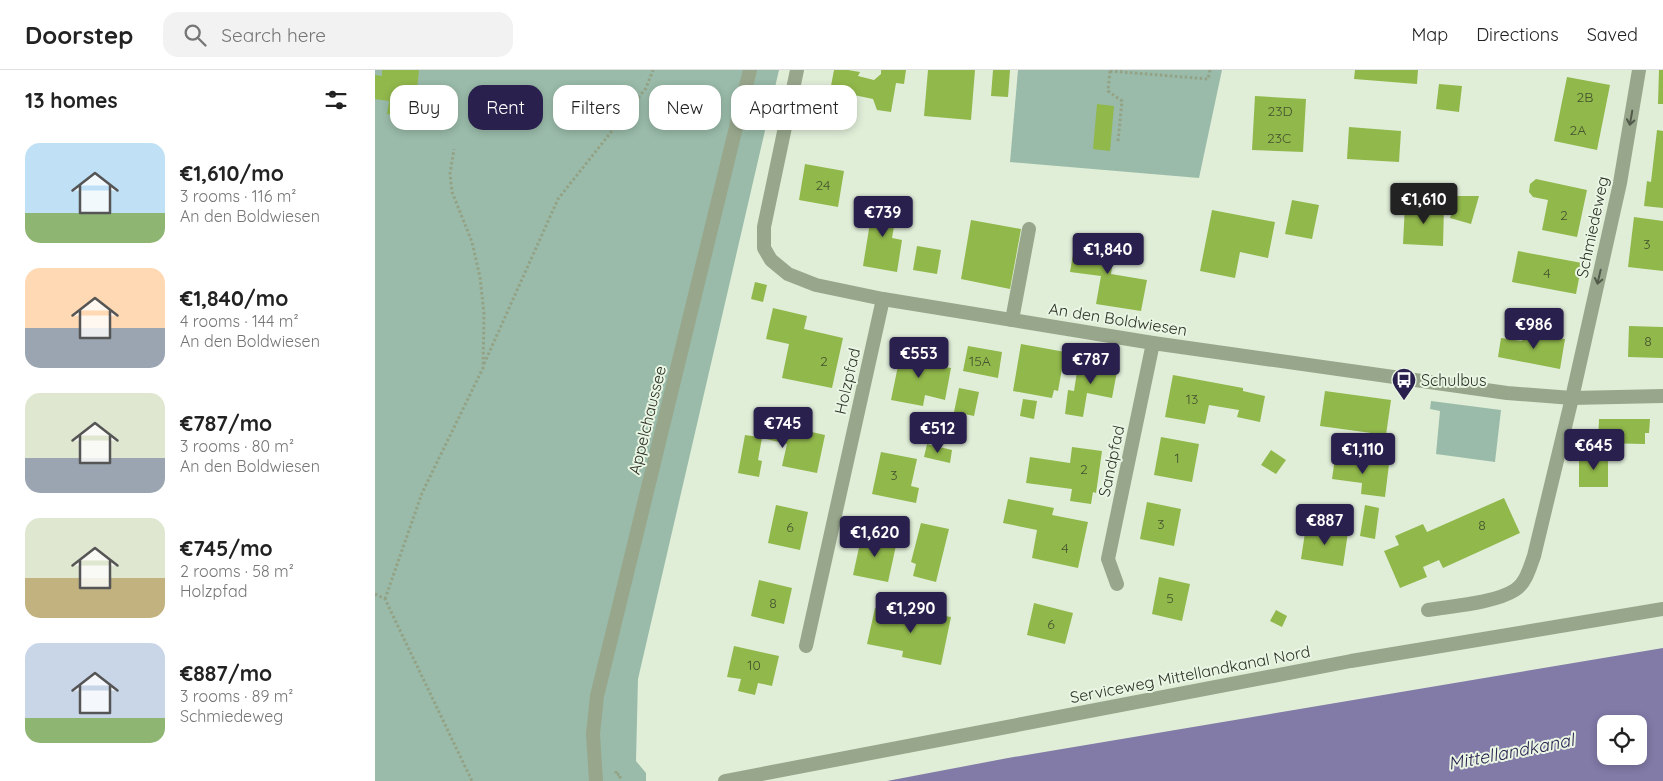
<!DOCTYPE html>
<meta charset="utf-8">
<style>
body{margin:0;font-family:Quicksand,sans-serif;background:#f2f2f2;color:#222;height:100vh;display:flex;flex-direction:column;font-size:19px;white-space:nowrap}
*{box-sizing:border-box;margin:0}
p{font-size:16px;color:#767676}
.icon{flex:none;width:28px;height:28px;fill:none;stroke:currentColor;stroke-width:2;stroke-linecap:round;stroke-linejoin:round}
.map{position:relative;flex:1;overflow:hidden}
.sheet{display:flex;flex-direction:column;background:#fff;width:375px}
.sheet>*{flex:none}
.guide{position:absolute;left:15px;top:15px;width:475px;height:45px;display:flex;gap:10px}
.tools{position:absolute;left:1222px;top:645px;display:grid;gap:10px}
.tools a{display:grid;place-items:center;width:50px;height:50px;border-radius:10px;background:#fff;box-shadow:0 2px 8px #0003;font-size:25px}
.price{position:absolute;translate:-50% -42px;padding:0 11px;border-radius:5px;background:#29204e;color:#fff;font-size:16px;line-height:32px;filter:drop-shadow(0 1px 2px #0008)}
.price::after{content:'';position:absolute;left:50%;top:30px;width:15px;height:11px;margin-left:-8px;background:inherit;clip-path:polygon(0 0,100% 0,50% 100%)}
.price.active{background:#222;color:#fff}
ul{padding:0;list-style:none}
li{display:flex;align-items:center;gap:15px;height:125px;padding:0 25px}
li span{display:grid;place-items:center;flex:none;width:140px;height:100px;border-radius:15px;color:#555}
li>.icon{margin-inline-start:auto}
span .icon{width:60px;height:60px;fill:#fffc;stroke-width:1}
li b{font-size:21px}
h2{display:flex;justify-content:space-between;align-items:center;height:60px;padding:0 25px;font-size:21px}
.tag{padding:0 18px;border-radius:15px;background:#fff;box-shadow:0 2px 8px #0003;font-size:18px;line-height:45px}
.tag.active{background:#29204e;color:#fff}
header{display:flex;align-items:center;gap:30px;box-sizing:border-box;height:70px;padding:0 25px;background:#fff;border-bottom:1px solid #e0e0e0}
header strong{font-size:24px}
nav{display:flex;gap:28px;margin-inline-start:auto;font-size:18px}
.search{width:350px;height:45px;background:#f2f2f2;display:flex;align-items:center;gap:12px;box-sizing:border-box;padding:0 18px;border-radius:15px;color:#767676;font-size:19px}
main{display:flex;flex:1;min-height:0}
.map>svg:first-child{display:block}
</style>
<header>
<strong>Doorstep</strong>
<div class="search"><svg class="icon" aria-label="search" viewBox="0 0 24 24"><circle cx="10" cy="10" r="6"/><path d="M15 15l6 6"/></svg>Search here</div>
<nav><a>Map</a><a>Directions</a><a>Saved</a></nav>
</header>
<main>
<section class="sheet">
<h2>13 homes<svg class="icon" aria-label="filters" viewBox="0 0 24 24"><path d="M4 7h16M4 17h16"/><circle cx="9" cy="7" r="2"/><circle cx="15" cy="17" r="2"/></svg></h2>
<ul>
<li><span style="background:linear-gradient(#bfe0f5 70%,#8fb573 0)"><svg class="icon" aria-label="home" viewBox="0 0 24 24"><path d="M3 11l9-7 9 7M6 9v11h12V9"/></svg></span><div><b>€1,610/mo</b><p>3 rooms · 116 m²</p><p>An den Boldwiesen</p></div></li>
<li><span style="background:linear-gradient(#ffd9b3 60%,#9aa5b1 0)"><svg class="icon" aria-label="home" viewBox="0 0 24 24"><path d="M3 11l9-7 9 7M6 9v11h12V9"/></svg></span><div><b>€1,840/mo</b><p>4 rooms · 144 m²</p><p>An den Boldwiesen</p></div></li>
<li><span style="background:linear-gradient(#dfe7d0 65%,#9aa5b1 0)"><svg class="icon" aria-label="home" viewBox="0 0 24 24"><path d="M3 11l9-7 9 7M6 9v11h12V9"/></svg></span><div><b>€787/mo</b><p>3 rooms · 80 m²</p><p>An den Boldwiesen</p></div></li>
<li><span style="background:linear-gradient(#dfe7d0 60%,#c2b280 0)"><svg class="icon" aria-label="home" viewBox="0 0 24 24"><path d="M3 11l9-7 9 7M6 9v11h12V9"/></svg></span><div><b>€745/mo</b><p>2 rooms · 58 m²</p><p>Holzpfad</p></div></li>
<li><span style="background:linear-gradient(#c9d6e8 75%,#8fb573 0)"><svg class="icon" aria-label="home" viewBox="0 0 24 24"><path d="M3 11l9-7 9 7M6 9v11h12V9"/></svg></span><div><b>€887/mo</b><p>3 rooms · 89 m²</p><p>Schmiedeweg</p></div></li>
</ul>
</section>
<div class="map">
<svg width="1288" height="711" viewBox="0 0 1288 711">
<rect width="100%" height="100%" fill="#e0eed8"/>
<g fill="#9abba9">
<polygon points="0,0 404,0 263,609 261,691 271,703 271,711 0,711"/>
<polygon points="643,0 847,0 824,108 635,92"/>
<polygon points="1056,331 1126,340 1120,392 1061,384 1065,341 1055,339"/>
</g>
<path fill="#827aa7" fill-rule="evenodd" d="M1288,578V711H512L633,688ZM1231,654H1264V686H1231Z"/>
<g fill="#91b84b">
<polygon points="7,0 44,0 39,47 12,44 14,31 0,29 0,5 7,6"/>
<polygon points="459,0 473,0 485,2 483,6 499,10 506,4 506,0 531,0 529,14 521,13 516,42 502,40 498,29 479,25 478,37 471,36 468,51 441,45 446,20 455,21"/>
<polygon points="553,0 600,0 596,50 549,46"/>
<polygon points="618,0 635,0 633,27 616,26"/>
<polygon points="980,0 1043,0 1042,14 979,9"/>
<polygon points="1284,0 1288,0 1288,34 1283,34"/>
<polygon points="1192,7 1235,15 1222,80 1179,71"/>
<polygon points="1064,14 1087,16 1084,42 1061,39"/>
<polygon points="880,26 931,29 928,82 877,80"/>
<polygon points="722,34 739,36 735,81 718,79"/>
<polygon points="974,57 1026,61 1024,92 972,89"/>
<polygon points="1282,60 1288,61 1288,138 1269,136 1272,111 1276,112"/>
<polygon points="430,94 469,101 463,137 424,130"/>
<polygon points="1161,109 1212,120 1202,167 1167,160 1173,130 1158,127 1154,122 1155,114"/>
<polygon points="1082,126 1104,126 1096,154 1075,148"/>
<polygon points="499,128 523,132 517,168 527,170 522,202 488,196"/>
<polygon points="917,130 944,135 937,169 910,164"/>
<polygon points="1030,135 1069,136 1068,176 1028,174"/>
<polygon points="837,140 900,152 893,188 865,182 860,208 825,201"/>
<polygon points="1259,147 1288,151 1288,201 1253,197"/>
<polygon points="596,150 646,159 635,219 586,209"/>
<polygon points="720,167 741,170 736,204 772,210 766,241 721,234 726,206 695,202 700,172 718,175"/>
<polygon points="542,176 566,180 562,204 538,200"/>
<polygon points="1143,181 1207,193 1201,224 1137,212"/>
<polygon points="380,212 392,215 388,232 376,229"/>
<polygon points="398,238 432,246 429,259 468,268 457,318 407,308 414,274 391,269"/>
<polygon points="1254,256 1288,257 1288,288 1253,287"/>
<polygon points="1149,262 1190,269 1185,299 1123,287 1126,268 1147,271"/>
<polygon points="646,274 690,282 683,321 679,320 677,328 638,321"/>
<polygon points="593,276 627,282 623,308 588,301"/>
<polygon points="526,281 558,287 557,294 576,298 570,330 550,325 548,336 516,330"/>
<polygon points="704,289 743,296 737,328 712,323 708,347 690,344 693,320 699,321"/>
<polygon points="798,305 868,318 868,321 890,326 885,352 862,347 864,340 834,335 830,354 790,347"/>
<polygon points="584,318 604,322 599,346 579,342"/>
<polygon points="950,321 1016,330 1011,365 945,356"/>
<polygon points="648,329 662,331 659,349 645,346"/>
<polygon points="1224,349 1275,349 1274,363 1270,363 1270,374 1223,373"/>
<polygon points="388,351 450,365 442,403 407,396 412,374 387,368 383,390 387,391 384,407 363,403 370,365 384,367"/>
<polygon points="786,367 824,374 817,412 779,405"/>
<polygon points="552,374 577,380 575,393 549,387"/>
<polygon points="697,377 727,381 721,423 718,422 716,434 695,431 697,419 651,413 655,387 695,393"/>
<polygon points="896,380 911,390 901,404 886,395"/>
<polygon points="506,382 542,389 536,416 544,418 541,433 497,424"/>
<polygon points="1233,385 1233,417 1204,417 1204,386"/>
<polygon points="960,388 1014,394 1010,427 986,424 987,413 957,409"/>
<polygon points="1129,428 1145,463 1068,498 1064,490 1048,497 1052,507 1025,518 1009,481 1024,475 1020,466 1048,454 1052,462"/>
<polygon points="633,429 679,438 677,445 713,452 703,498 657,488 662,460 628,453"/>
<polygon points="772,432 806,439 799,476 765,469"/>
<polygon points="401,435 433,442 425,480 393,473"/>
<polygon points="990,435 1004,438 1000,469 985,466"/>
<polygon points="546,453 574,459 561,512 538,506 541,494 536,492"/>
<polygon points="931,456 973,462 968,496 926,489"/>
<polygon points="487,464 522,471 513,512 478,505"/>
<polygon points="784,507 815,514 807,551 777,544"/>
<polygon points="384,510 417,518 409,554 376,546"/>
<polygon points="659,533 698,543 690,574 652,565"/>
<polygon points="500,538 542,546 543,541 576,547 566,595 527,587 528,581 492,574"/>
<polygon points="901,540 912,546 907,557 895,551"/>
<polygon points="359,576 404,586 397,616 383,613 380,625 363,621 366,609 352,607"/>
</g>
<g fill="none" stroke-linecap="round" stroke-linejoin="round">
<g stroke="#93a285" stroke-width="3" stroke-dasharray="2.5 2.5" stroke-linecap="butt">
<polyline points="735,1 833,9 835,0"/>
<polyline points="735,1 733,21 747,31 743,71"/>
<polyline points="109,294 183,129 271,18 278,0"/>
<polyline points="0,524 10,529 97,711"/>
<polyline points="10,529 47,423 108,298 109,244 105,207 97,172 77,122 75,104 79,79"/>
<polyline points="241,701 241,705 245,704 245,711"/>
</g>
<g stroke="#98a78c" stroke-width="14">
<polyline points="637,250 654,159"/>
<polyline points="350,711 976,591 1288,539"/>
</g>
<g stroke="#98a78c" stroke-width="14">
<polyline points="422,0 389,157 389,178 396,190 413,204 441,215 508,229 778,273 1132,323 1197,328 1288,326"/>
<polyline points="742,514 733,489 778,273"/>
<path d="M1053,540C1077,536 1120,533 1140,520C1151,513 1155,497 1159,486L1197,328L1245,113L1264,0"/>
<polyline points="431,576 508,229"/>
<polyline points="221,711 218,664 222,626 375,0"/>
</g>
</g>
<defs><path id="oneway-shaft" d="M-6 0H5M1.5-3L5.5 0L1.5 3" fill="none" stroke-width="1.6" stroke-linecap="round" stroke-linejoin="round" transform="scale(1.25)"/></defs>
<g stroke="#525a4a">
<use href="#oneway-shaft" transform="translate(1256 48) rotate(100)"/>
<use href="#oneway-shaft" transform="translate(1224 207) rotate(103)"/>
</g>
<defs>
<symbol id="bus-pin" viewBox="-11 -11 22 30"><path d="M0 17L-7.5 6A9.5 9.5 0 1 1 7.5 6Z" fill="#29204e" stroke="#eaf6e4"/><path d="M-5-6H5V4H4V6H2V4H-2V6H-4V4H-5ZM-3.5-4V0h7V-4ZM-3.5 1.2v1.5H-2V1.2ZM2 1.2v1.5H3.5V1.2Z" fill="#fff"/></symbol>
</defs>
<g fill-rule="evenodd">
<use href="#bus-pin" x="1015" y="296" width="28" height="38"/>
</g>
<g text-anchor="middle" stroke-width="4" stroke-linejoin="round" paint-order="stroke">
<g font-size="14" fill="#45532f">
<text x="1210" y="32">2B</text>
<text x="905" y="46">23D</text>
<text x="1203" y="65">2A</text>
<text x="904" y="73">23C</text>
<text x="448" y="120">24</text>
<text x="1189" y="150">2</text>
<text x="1272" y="179">3</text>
<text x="1172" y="208">4</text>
<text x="1273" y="276">8</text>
<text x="449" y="296">2</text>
<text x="605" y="296">15A</text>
<text x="817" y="334">13</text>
<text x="802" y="393">1</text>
<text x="709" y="404">2</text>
<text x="519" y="410">3</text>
<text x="786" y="459">3</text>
<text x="1107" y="460">8</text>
<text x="415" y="462">6</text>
<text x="690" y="483">4</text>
<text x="795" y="533">5</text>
<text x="398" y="538">8</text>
<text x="676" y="559">6</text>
<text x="379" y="600">10</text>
</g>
<g font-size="16" fill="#2c3126" stroke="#eaf6e4">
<text transform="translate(1217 157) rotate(-78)" y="6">Schmiedeweg</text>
<text transform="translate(743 249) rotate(9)" y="6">An den Boldwiesen</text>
<text transform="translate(472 311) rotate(-77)" y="6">Holzpfad</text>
<text transform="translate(272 350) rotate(-76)" y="6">Appelchaussee</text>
<text transform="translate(736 391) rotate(-78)" y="6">Sandpfad</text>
<text transform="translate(815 604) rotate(-11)" y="6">Serviceweg Mittellandkanal Nord</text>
</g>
<g font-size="16" fill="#2c3126" stroke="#eaf6e4" text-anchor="start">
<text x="1046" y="316">Schulbus</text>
</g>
<g font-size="18" font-style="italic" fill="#29204e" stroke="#eaf6e4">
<text transform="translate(1136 682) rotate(-11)" y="6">Mittellandkanal</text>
</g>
</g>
</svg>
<div class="tools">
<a><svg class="icon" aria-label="locate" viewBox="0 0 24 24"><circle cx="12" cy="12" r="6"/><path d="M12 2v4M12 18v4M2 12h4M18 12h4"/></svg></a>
</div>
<b class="price active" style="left:1049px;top:155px">€1,610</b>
<b class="price" style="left:508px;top:168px">€739</b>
<b class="price" style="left:733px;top:205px">€1,840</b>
<b class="price" style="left:1159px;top:280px">€986</b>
<b class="price" style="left:544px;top:309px">€553</b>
<b class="price" style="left:716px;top:315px">€787</b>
<b class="price" style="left:408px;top:379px">€745</b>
<b class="price" style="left:563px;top:384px">€512</b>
<b class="price" style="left:1219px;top:401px">€645</b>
<b class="price" style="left:988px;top:405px">€1,110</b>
<b class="price" style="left:950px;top:476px">€887</b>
<b class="price" style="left:500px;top:488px">€1,620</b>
<b class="price" style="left:536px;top:564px">€1,290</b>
<div class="guide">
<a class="tag">Buy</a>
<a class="tag active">Rent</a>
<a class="tag">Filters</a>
<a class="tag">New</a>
<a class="tag">Apartment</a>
</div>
</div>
</main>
